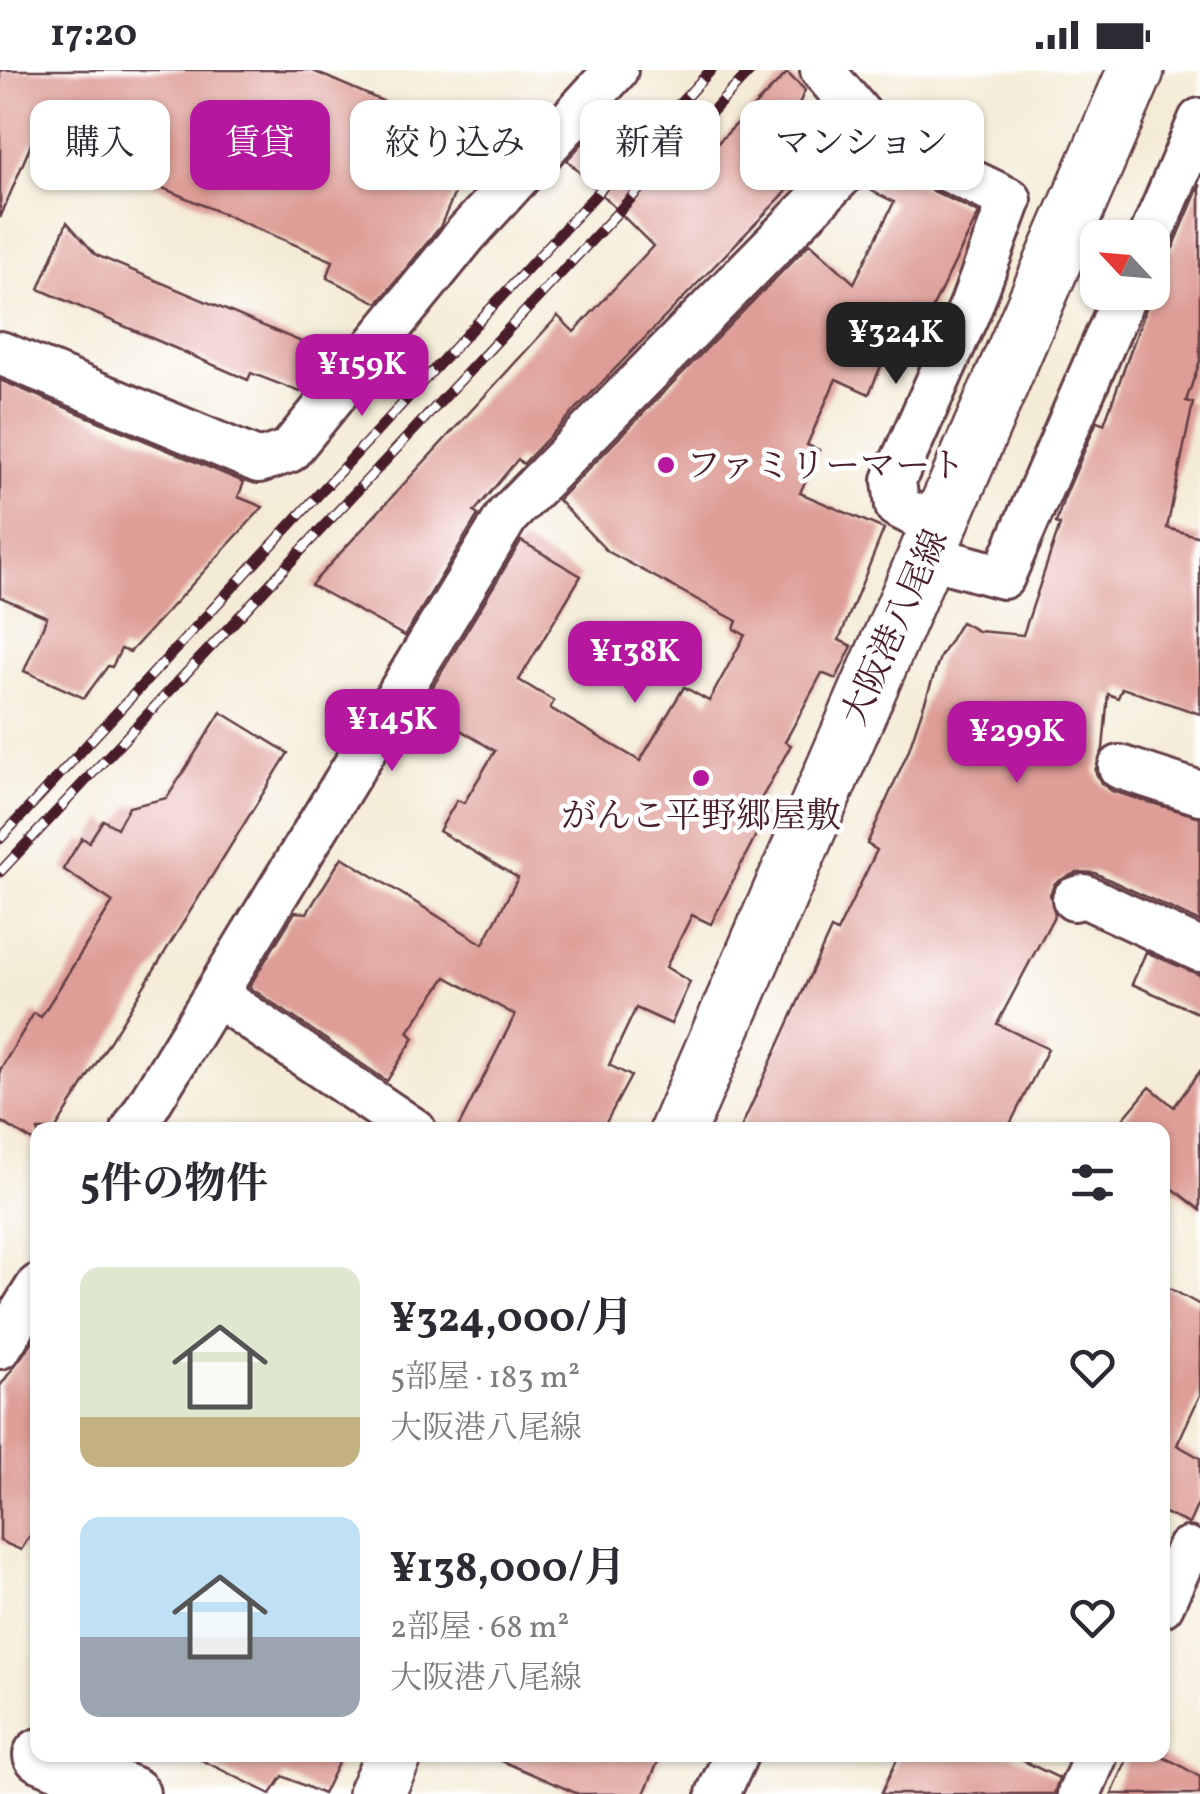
<!DOCTYPE html>
<html lang="ja">
<meta charset="utf-8">
<style>
body{margin:0;font-family:Vollkorn,"Noto Serif JP",serif;background:#f2f2f3;color:#2b2b33;height:100vh;display:flex;flex-direction:column;font-size:38px;white-space:nowrap}
*{box-sizing:border-box;margin:0}
p{font-size:32px;color:#7c7c81}
.icon{flex:none;width:55px;height:55px;fill:none;stroke:currentColor;stroke-width:2;stroke-linecap:round;stroke-linejoin:round}
.map{position:relative;flex:1;overflow:hidden}
.details{position:absolute;left:30px;top:1052px;width:1140px;height:640px;display:flex;flex-direction:column;background:#fff;border-radius:20px;box-shadow:0 2px 8px #0004}
.details>*{flex:none}
.hud{position:absolute;left:30px;top:30px;width:1140px;height:90px;display:flex;gap:20px}
.needle{width:65px;rotate:296deg}
.tools{position:absolute;left:1080px;top:150px;display:grid;gap:20px}
.tools a{display:grid;place-items:center;width:90px;height:90px;border-radius:20px;background:#fff;box-shadow:0 2px 8px #0004;font-size:50px}
.price{position:absolute;translate:-50% -85px;padding:0 22px;border-radius:20px;background:#b5179e;color:#fff;font-size:32px;line-height:65px;filter:drop-shadow(0 2px 5px #0008)}
.price::after{content:'';position:absolute;left:50%;top:60px;width:30px;height:22px;margin-left:-15px;background:inherit;clip-path:polygon(0 0,100% 0,50% 100%)}
.price.on{background:#222;color:#fff}
ul{padding:0;list-style:none}
li{display:flex;align-items:center;gap:30px;height:250px;padding:0 50px}
li span{display:grid;place-items:center;flex:none;width:280px;height:200px;border-radius:20px;color:#555}
li>.icon{margin-inline-start:auto}
span .icon{width:120px;height:120px;fill:#fffc;stroke-width:1}
li b{font-size:42px}
h2{display:flex;justify-content:space-between;align-items:center;height:120px;padding:0 50px;font-size:42px}
.tag{padding:0 35px;border-radius:20px;background:#fff;box-shadow:0 2px 8px #0004;font-size:35px;line-height:90px}
.tag.on{background:#b5179e;color:#fff}
.status{display:flex;justify-content:space-between;align-items:center;height:70px;padding:0 50px;background:#fff;direction:ltr}
.status svg{height:28px;fill:currentColor}
.map>svg:first-child{display:block}
</style>
<div class="status"><b>17:20</b><svg viewBox="0 0 49 12"><path d="M0 12V9h3v3zM5 12V6h3v6zM10 12V3h3v9zM15 12V0h3v12zM26 1h20v11H26zM47 4h2v5h-2z"/></svg></div>
<div class="map">
<svg width="1200" height="1724" viewBox="0 0 1200 1724">
<rect width="100%" height="100%" fill="#fff"/>
<filter id="ink" filterUnits="userSpaceOnUse"><feTurbulence type="fractalNoise" baseFrequency=".01" numOctaves="2"/><feDisplacementMap in="SourceGraphic" scale="20" xChannelSelector="R" yChannelSelector="G"/><feConvolveMatrix kernelMatrix="1 2 1 2 8 2 1 2 1" color-interpolation-filters="sRGB"/></filter>
<filter id="wash" filterUnits="userSpaceOnUse"><feTurbulence type="fractalNoise" baseFrequency=".0048" numOctaves="4" result="noise"/><feDisplacementMap in="SourceGraphic" scale="40" xChannelSelector="R" yChannelSelector="G"/><feGaussianBlur stdDeviation="2.25" result="paint"/><feColorMatrix in="noise" values="0 0 0 0 0 0 0 0 0 0 0 0 0 0 0 0 0 1.4 0 .05"/><feComposite in="paint" operator="in"/></filter>
<g filter="url(#wash)">
<rect width="100%" height="100%" fill="#f4ebd6"/>
<g id="blocks">
<g fill="#de9d96">
<polygon points="0,0 311,0 477,72 440,157 378,233 327,208 333,191 109,95 105,104 32,72 0,148"/>
<polygon points="787,3 805,20 794,46 838,68 523,394 518,389 474,442 478,445 405,566 311,515 558,246 574,262 653,176 567,90 610,44 617,36 686,105"/>
<polygon points="884,97 979,143 921,261 900,252 869,324 836,309 807,375 819,380 800,423 884,459 839,570 852,576 836,609 822,603 785,672 791,675 755,740 765,747 711,854 692,845 666,897 690,912 671,954 636,938 609,995 631,1006 602,1060 457,1060 515,945 446,907 408,962 414,968 387,1011 249,917 295,842 307,843 342,787 483,874 518,808 439,761 457,730 464,733 495,681 421,636 521,471 581,506 519,610 554,631 550,638 640,691 684,617 709,631 745,565 734,559 737,551 607,481 558,430 810,173 854,213 894,132 872,121"/>
<polygon points="1200,114 1200,291 1186,331 1193,333 1167,458 1200,467 1200,644 1122,618 1118,628 1108,624 1103,679 1095,701 1101,713 1112,721 1200,747 1200,852 1095,803 1077,802 1055,813 1050,824 1055,844 997,954 1048,979 1007,1060 740,1060 831,859 837,862 877,780 867,774 908,682 940,587 961,552 978,561 1023,565 1060,455 1056,453 1063,431 1097,351 1104,354 1152,222 1158,191 1173,178"/>
<polygon points="67,152 96,185 318,279 300,322 251,303 248,310 39,219"/>
<polygon points="0,310 244,412 238,427 263,437 130,582 121,579 112,597 108,596 84,628 24,601 47,547 0,527"/>
<polygon points="221,642 288,683 55,1060 38,1060 38,1074 0,1051 0,1000 34,943 41,947 113,832 63,799 82,768 89,772 103,750 117,758 129,737 167,728"/>
<polygon points="1146,882 1200,905 1200,944 1132,914"/>
<polygon points="1200,1001 1200,1140 1162,1110 1162,1060 1114,1060 1150,1017 1174,1037"/>
<polygon points="1162,1214 1200,1235 1200,1325 1177,1375 1200,1388 1200,1429 1189,1454 1162,1442"/>
<polygon points="38,1264 38,1453 21,1480 0,1471 0,1316"/>
<polygon points="191,1685 342,1685 323,1724 283,1706 271,1724"/>
<polygon points="488,1685 661,1685 644,1724 578,1724"/>
<polygon points="899,1685 1011,1685 1059,1708 1054,1724 881,1724"/>
<polygon points="1129,1685 1158,1685 1176,1693 1200,1707 1200,1724 1112,1724"/>
</g>
</g>
</g>
<g filter="url(#ink)">
<use href="#blocks" fill-opacity="0" stroke="#643e45" stroke-width="2.5"/>
<g fill="none" stroke-linecap="round" stroke-linejoin="round">
<defs>
<g id="minor">
<polyline points="822,0 879,67 1010,130 971,236 894,410 897,436 939,457"/>
<polyline points="1150,168 1200,50"/>
<polyline points="0,283 259,391 289,381 466,164 616,0"/>
<polyline points="926,486 1003,507 1126,222"/>
<polyline points="1120,697 1200,723"/>
<polyline points="1074,829 1084,826 1200,880"/>
<polyline points="216,925 414,1060"/>
<polyline points="133,1060 507,446 879,67"/>
<polyline points="0,1277 38,1216"/>
<polyline points="1162,1535 1188,1479"/>
<polyline points="718,1724 736,1685"/>
<polyline points="1079,1724 1096,1685"/>
</g>
<polyline id="tertiary" points="40,1685 133,1724"/>
<g id="primary">
<polyline points="678,1060 1136,0"/>
<polyline points="376,1724 394,1685"/>
</g>
</defs>
<use href="#minor" stroke="#643e45" stroke-width="48"/>
<use href="#tertiary" stroke="#643e45" stroke-width="58"/>
<use href="#primary" stroke="#643e45" stroke-width="60"/>
<use href="#minor" stroke="#fff" stroke-width="42"/>
<use href="#tertiary" stroke="#fff" stroke-width="52"/>
<use href="#primary" stroke="#fff" stroke-width="55"/>
<defs>
<g id="rail">
<polyline points="0,769 711,0"/>
<polyline points="0,802 751,0"/>
</g>
</defs>
<use href="#rail" stroke="#4a1f2b" stroke-width="11"/>
<use href="#rail" stroke="#fff" stroke-width="8" stroke-dasharray="22" stroke-linecap="butt"/>
</g>
</g>
<g fill="#b5179e" stroke="#fff" stroke-width="4">
<circle cx="666" cy="395" r="10"/>
<circle cx="701" cy="708" r="10"/>
</g>
<g text-anchor="middle" stroke-width="9" stroke-linejoin="round" paint-order="stroke">
<g font-size="35" fill="#4a1f2b" stroke="#fff" text-anchor="start">
<text x="686" y="407">ファミリーマート</text>
<text x="701" y="757" text-anchor="middle">がんこ平野郷屋敷</text>
</g>
<g font-size="35" fill="#4a1f2b" stroke="#fff">
<text transform="translate(894 557) rotate(-66)" y="12">大阪港八尾線</text>
</g>
</g>
</svg>
<div class="tools">
<a><svg class="needle" viewBox="-14 -14 28 28"><path d="M0-13l5 13h-10z" fill="#e53935"/><path d="M0 13l5-13h-10z" fill="#7c7c81"/></svg></a>
</div>
<b class="price on" style="left:896px;top:317px">¥324K</b>
<b class="price" style="left:362px;top:349px">¥159K</b>
<b class="price" style="left:635px;top:636px">¥138K</b>
<b class="price" style="left:392px;top:704px">¥145K</b>
<b class="price" style="left:1017px;top:716px">¥299K</b>
<div class="hud">
<a class="tag">購入</a>
<a class="tag on">賃貸</a>
<a class="tag">絞り込み</a>
<a class="tag">新着</a>
<a class="tag">マンション</a>
</div>
<section class="details">
<h2>5件の物件<svg class="icon" aria-label="filters" viewBox="0 0 24 24"><path d="M4 7h16M4 17h16"/><circle cx="9" cy="7" r="2"/><circle cx="15" cy="17" r="2"/></svg></h2>
<ul>
<li><span style="background:linear-gradient(#dfe7d0 75%,#c2b280 0)"><svg class="icon" aria-label="home" viewBox="0 0 24 24"><path d="M3 11l9-7 9 7M6 9v11h12V9"/></svg></span><div><b>¥324,000/月</b><p>5部屋 · 183 m²</p><p>大阪港八尾線</p></div><svg class="icon" aria-label="heart" viewBox="0 0 24 24"><path d="M12 20l-8-8c-3-5 5-10 8-4 3-6 11-1 8 4z"/></svg></li>
<li><span style="background:linear-gradient(#bfe0f5 60%,#9aa5b1 0)"><svg class="icon" aria-label="home" viewBox="0 0 24 24"><path d="M3 11l9-7 9 7M6 9v11h12V9"/></svg></span><div><b>¥138,000/月</b><p>2部屋 · 68 m²</p><p>大阪港八尾線</p></div><svg class="icon" aria-label="heart" viewBox="0 0 24 24"><path d="M12 20l-8-8c-3-5 5-10 8-4 3-6 11-1 8 4z"/></svg></li>
</ul>
</section>
</div>
